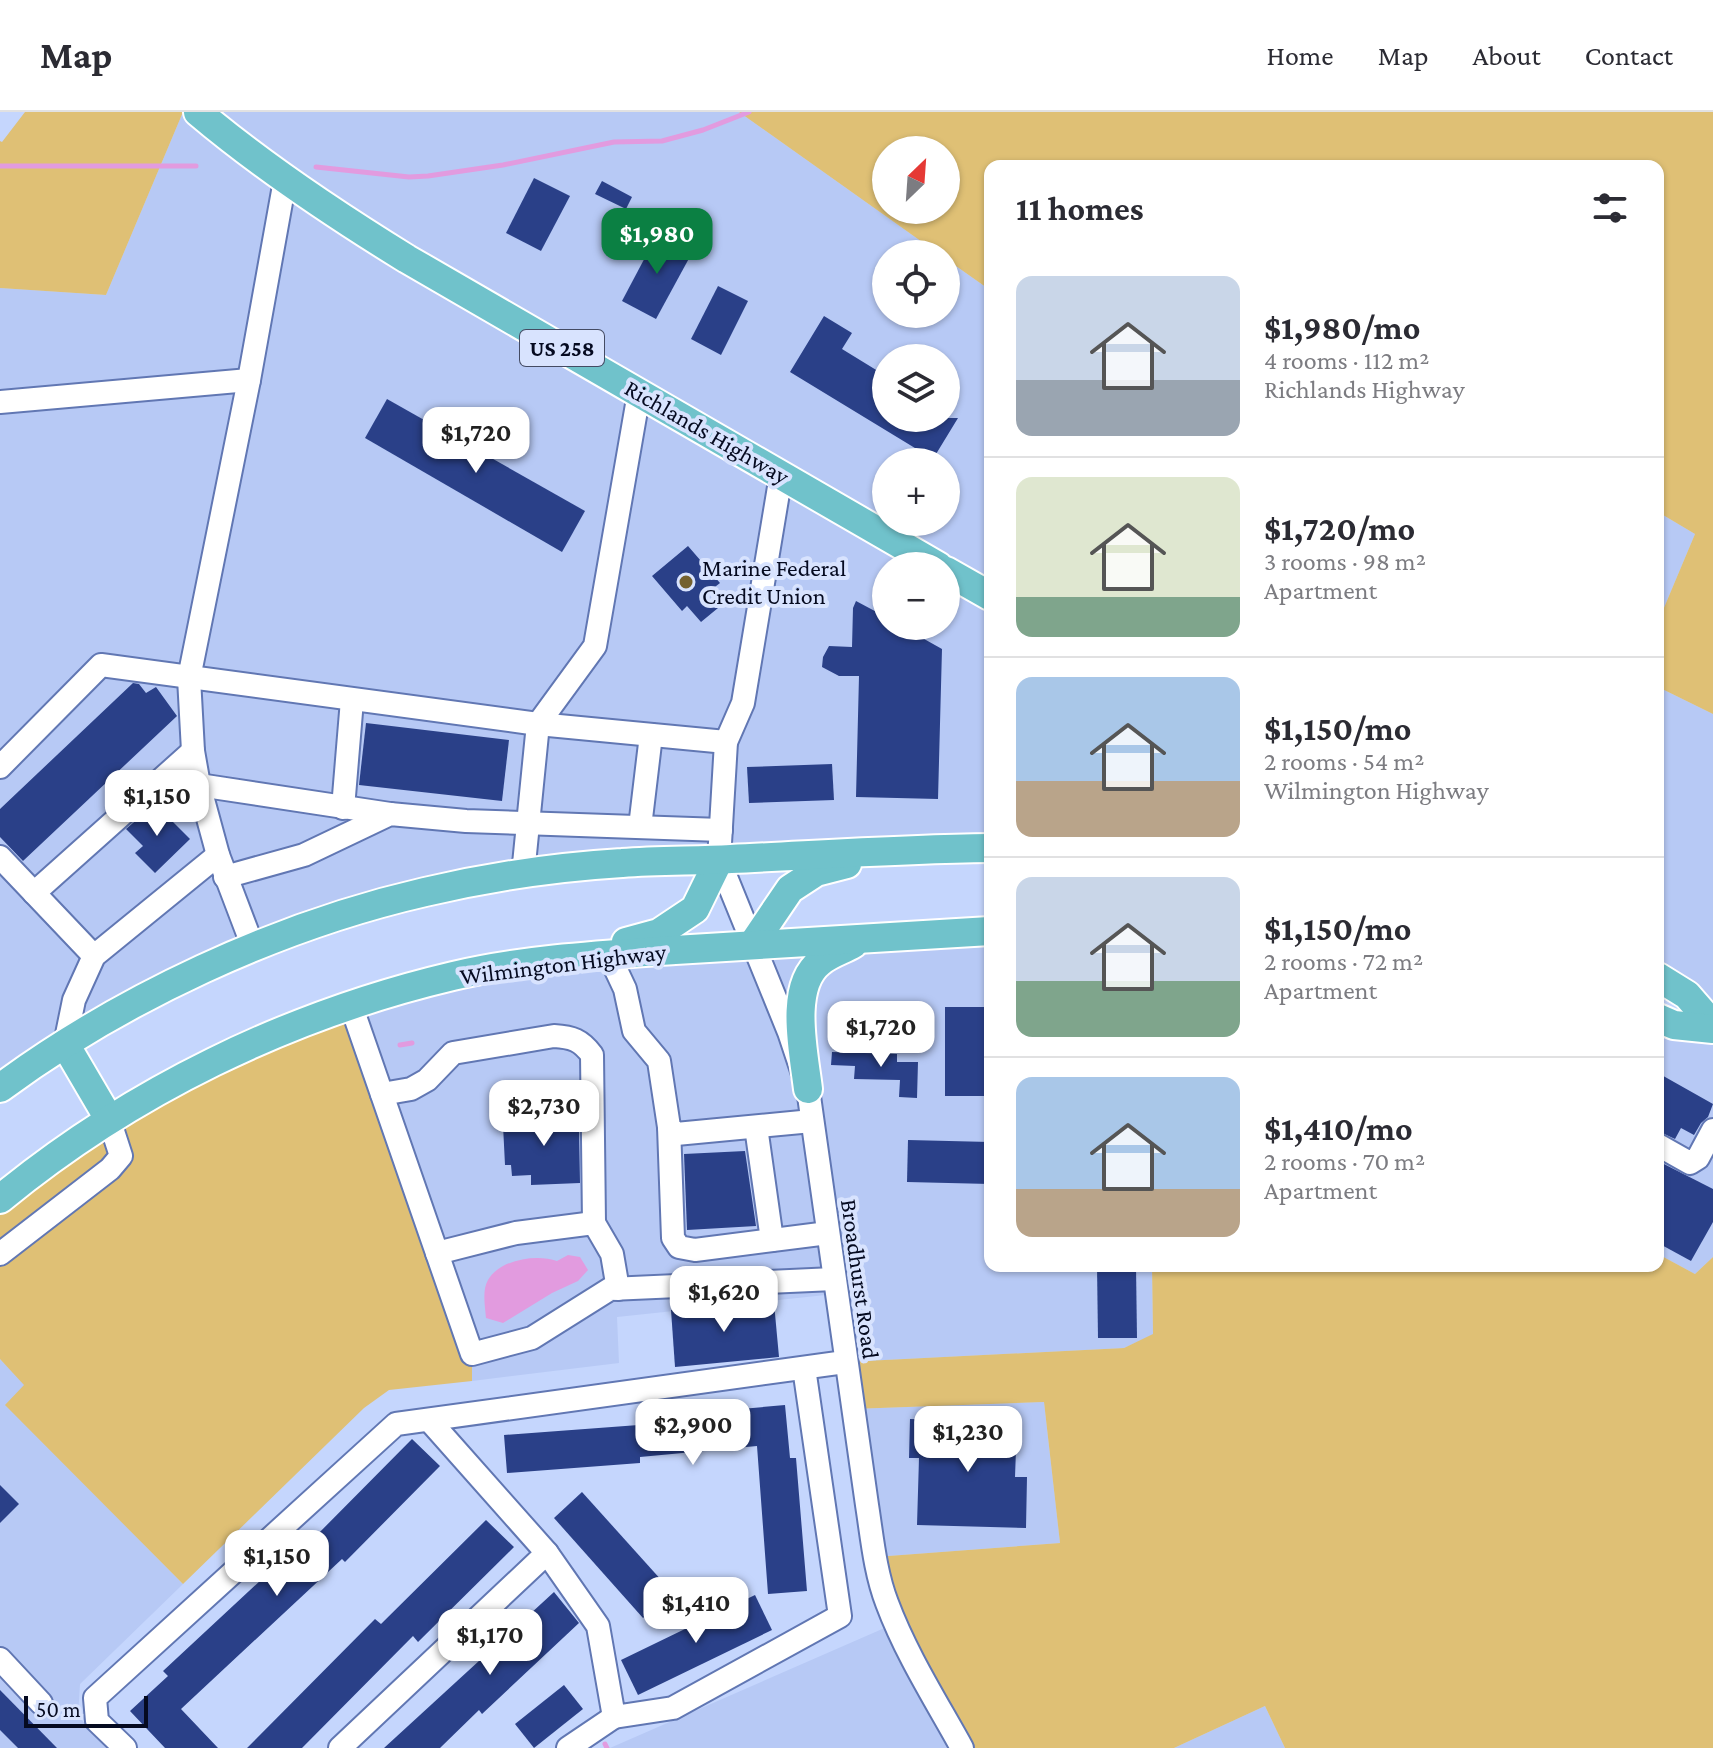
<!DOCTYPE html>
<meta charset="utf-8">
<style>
body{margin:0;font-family:"Crimson Pro",serif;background:#f7f7f7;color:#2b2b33;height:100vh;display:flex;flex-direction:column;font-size:30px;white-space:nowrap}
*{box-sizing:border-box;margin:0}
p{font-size:26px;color:#7c7c81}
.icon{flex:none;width:44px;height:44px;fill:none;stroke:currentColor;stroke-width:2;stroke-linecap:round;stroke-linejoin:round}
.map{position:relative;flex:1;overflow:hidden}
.sheet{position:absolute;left:984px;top:48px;width:680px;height:1112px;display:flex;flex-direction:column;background:#fff;border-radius:16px;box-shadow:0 2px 6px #0004}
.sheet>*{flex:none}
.needle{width:52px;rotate:25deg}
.fabs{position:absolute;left:872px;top:24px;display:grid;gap:16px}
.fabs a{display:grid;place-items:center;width:88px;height:88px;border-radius:50%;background:#fff;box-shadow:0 2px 6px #0004;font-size:40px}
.scale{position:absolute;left:24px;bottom:20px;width:124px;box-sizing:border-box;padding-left:8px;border:4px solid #050a20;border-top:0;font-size:22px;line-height:28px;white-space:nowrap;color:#050a20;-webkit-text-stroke:6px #d8e3fe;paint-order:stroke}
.price{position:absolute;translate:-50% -68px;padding:0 18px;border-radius:16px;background:#fff;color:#222;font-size:26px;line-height:52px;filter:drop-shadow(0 2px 4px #0008)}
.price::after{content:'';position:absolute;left:50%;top:48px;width:24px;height:18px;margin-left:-12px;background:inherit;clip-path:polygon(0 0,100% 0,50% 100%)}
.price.active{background:#0b8043;color:#fff}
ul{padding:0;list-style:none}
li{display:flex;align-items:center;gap:24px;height:200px;padding:0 32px}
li+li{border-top:2px solid #e1e1e2}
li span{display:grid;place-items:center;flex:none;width:224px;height:160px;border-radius:16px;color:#555}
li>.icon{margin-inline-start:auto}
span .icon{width:96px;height:96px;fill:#fffc;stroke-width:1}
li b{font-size:34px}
h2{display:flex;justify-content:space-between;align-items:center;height:96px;padding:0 32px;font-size:34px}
header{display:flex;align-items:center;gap:48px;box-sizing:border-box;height:112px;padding:0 40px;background:#fff;border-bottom:2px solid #e1e1e2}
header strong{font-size:38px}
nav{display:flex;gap:44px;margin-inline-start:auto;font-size:28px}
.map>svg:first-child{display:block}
</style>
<header>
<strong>Map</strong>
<nav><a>Home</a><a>Map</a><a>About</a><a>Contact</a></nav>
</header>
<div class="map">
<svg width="1713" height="1636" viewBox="0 0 1713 1636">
<rect width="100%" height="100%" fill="#c5d6fd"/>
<g fill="#b7c9f5" fill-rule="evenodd">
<path d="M183,0H739L939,142H886V202H946V147L990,178V736L523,762L253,835L0,978V176L106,183ZM886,246H946V306H886ZM886,350H946V410H886ZM886,454H946V514H886Z"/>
<polygon points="1658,400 1695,422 1658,510"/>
<polygon points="1658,575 1713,602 1713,913 1658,865"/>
<polygon points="990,819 990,1154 1152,1154 1153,1223 1124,1236 845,1250 835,1182 617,1205 619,1251 472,1269 472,1242 351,893 456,863"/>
<polygon points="1658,906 1713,917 1713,1145 1695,1162 1658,1142"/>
<polygon points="0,1247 25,1273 6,1293 183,1472 80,1572 78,1604 108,1636 0,1636"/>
<polygon points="1044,1290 1060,1431 875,1445 852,1297"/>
<polygon points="896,1511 962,1636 610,1636"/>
<polygon points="1265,1594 1285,1636 1174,1636"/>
</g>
<g fill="#dfc075" fill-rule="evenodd">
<polygon points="25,0 183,0 106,183 0,176 0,29 2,30"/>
<path d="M739,0H1713V602L1658,575V510L1695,422L1658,400V54H990V178L946,147V142H939ZM946,38V98H886V38Z"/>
<polygon points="351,893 472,1242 472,1269 389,1278 364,1296 183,1472 5,1293 24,1273 0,1247 0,1087 52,1045"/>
<polygon points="1658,1142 1695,1162 1713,1145 1713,1636 1285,1636 1265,1594 1174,1636 962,1636 875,1445 1060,1431 1044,1290 852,1297 845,1250 1124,1236 1153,1222 1152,1154 1658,1154"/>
</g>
<path fill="#e29bdf" d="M568,1143L580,1145L588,1158L578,1169L552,1181L503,1211L486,1206C485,1194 482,1178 488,1168C500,1147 537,1142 557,1149Z"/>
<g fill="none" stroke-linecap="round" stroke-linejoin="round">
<g stroke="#e29bdf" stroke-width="5">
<polyline points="0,54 196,54"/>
<polyline points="316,55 409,65 428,64 503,53 614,30 662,29 703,18 749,0"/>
<polyline points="400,933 412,931"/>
<polyline points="605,1632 607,1636"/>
</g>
</g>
<g fill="#2a4088">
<polygon points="534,66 570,84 541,139 506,121"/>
<polygon points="602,69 632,85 626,97 595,82"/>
<polygon points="658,121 693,139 656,207 622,189"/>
<polygon points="718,174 748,189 721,243 691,227"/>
<polygon points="824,204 852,221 842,237 886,264 886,306 958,306 933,347 790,260"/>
<polygon points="387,287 585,399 562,440 365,326"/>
<polygon points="688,434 720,471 706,482 718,496 701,510 687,494 682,499 652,464"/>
<polygon points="856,489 886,505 886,514 901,514 942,537 938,687 856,685 859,564 839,564 822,555 823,545 829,534 852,535 853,496"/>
<polygon points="133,571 139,572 146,581 156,575 177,604 23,749 0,725 0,697"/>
<polygon points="366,611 509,628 502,689 359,673"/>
<polygon points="832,652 834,688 749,691 747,655"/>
<polygon points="155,692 190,727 155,761 135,741 143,734 126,717"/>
<rect x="945" y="895" width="45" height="89"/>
<polygon points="832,940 897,942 897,950 918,950 917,986 899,985 900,968 854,967 855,954 831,953"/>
<polygon points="1658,961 1713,992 1708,1005 1701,1011 1694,1023 1681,1016 1675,1027 1658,1019 1664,1005 1658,1001"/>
<polygon points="565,997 566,1007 575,1007 575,1017 579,1017 580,1071 531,1073 531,1063 512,1064 511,1053 505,1053 503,1013 525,1012 524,998"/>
<polygon points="908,1028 990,1030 990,1072 907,1070"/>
<polygon points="745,1039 756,1114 687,1118 684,1042"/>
<polygon points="1658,1049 1713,1077 1713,1110 1691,1149 1658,1131"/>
<polygon points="1097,1154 1136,1154 1137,1226 1098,1226"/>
<polygon points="774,1191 779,1245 675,1255 671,1198"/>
<polygon points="785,1293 790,1346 796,1346 807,1479 768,1482 757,1334 640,1345 640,1351 507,1361 504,1323 652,1312 651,1305"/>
<polygon points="910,1307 1017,1310 1015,1365 1027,1365 1026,1416 917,1413 919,1346 909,1346"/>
<polygon points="412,1327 440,1354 345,1450 342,1447 181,1597 218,1636 165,1636 130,1599 168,1564 163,1559 304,1428 308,1432"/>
<polygon points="0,1373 19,1392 0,1411"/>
<polygon points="582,1380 672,1480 643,1506 554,1406"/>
<polygon points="486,1408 514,1435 418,1530 413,1524 302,1636 247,1636 375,1507 381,1512"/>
<polygon points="554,1480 579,1511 482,1602 479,1598 440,1636 384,1636"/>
<polygon points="755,1483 772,1518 638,1583 621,1548"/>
<polygon points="564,1573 583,1597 534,1636 515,1612"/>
<polygon points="0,1578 57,1636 18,1636 0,1618"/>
</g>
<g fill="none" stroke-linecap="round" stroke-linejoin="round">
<defs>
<g id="minor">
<polyline points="0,290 249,268"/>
<path d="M781,363L743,591L726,630L719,748L789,920L808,977L867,1393C872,1425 875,1460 887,1491C906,1542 936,1589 962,1636"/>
<polyline points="0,655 101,553 538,612 726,630"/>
<polyline points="199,673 390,702"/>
<polyline points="343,696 352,588"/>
<polyline points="640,715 651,623"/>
<polyline points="0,745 94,844"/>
<polyline points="523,762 538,612 595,534 639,281"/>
<polyline points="225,765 304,743 390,702 466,709 721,718"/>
<polyline points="34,781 193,639"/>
<polyline points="253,835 218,743 199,673 193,639 189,566 249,268 285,68"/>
<polyline points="609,843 625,877 634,919 659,949 669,1015 676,1022 812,1009"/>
<polyline points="351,893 472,1242 532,1226 610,1177 834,1167"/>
<polyline points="65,932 74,888 94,844 218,743"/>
<path d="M382,982L411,977L427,968L453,941L554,924C572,925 581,928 592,943L594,1111"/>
<polyline points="669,1015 673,1126 679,1135 695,1138 828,1121"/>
<polyline points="756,1015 772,1128"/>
<polyline points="1658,1033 1690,1051 1698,1046 1713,1018"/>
<polyline points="437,1141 516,1121 594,1111 612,1142 618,1177"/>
<polyline points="0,1142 110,1057 121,1044 109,1007"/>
<polyline points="429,1308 547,1441 598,1514 614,1605 673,1596 840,1504 804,1256"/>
<polyline points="0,1547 41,1591"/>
<polyline points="125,1636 97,1609 95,1586 396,1312 845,1250"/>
<polyline points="340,1636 547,1441"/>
<polyline points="568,1636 614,1605"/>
</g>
<g id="major">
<path d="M198,0C263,55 334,102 407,147L938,454"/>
<polyline points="946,459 990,484"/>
<polyline points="626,830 659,821 695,797 719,748"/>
<polyline points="752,833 790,777 816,760 847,752"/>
<polyline points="1658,865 1687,883 1713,913"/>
<polyline points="1658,906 1674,913 1713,917"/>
<polyline points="65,932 109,1007"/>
<path d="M0,976C122,886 277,814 425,780C489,765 556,755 622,751C658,748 695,749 731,747C817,743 903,737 990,736"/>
<path d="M808,977C804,942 788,875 820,850C829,842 843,838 853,832"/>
<path d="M0,1087C130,980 288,903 453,864C525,847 601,843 675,838C780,831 885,825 990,819"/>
</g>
</defs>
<use href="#minor" stroke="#6177b3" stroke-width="26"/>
<use href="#major" stroke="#fff" stroke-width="32"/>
<use href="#minor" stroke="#fff" stroke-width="22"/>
<use href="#major" stroke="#70c2cb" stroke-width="28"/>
</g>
<circle fill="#74612f" stroke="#d8e3fe" stroke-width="3" cx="686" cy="470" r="8"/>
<g text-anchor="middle" stroke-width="8" stroke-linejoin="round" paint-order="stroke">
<rect fill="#d8e3fe" stroke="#444b63" stroke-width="2" x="520" y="218" width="84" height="36" rx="6"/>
<g font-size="22" font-weight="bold" fill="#050a20">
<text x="562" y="244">US 258</text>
</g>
<g font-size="24" fill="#050a20" stroke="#d8e3fe">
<text transform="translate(707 320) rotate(30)" y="8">Richlands Highway</text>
<text transform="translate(563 852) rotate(-7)" y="8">Wilmington Highway</text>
<text transform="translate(860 1167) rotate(82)" y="8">Broadhurst Road</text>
</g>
<g font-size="24" fill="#050a20" stroke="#d8e3fe" text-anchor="start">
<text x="702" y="464">Marine Federal<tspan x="702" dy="28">Credit Union</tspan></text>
</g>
</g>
</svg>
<div class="fabs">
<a><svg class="needle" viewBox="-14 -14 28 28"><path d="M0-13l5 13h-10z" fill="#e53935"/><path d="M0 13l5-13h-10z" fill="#7c7c81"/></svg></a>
<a><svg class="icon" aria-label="locate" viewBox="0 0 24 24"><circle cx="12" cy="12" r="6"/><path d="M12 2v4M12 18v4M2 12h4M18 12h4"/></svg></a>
<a><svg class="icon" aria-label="layers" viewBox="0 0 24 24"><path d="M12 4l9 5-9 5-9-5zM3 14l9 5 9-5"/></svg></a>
<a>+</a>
<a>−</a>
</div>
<div class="scale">50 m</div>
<b class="price active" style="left:657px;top:164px">$1,980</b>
<b class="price" style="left:476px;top:363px">$1,720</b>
<b class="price" style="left:157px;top:726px">$1,150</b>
<b class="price" style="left:881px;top:957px">$1,720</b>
<b class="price" style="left:544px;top:1036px">$2,730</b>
<b class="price" style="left:724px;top:1222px">$1,620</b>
<b class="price" style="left:693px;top:1355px">$2,900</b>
<b class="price" style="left:968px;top:1362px">$1,230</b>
<b class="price" style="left:277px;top:1486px">$1,150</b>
<b class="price" style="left:696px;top:1533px">$1,410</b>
<b class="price" style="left:490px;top:1565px">$1,170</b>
<section class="sheet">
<h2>11 homes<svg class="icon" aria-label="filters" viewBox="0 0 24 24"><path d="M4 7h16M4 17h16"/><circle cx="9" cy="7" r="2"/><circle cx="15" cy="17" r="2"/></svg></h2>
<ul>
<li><span style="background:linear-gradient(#c9d6e8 65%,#9aa5b1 0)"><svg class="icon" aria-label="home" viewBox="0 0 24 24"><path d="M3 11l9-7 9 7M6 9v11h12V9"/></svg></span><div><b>$1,980/mo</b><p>4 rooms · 112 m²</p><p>Richlands Highway</p></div></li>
<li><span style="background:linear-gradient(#dfe7d0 75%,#7fa58c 0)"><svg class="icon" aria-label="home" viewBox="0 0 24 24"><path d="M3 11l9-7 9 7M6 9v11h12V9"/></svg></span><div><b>$1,720/mo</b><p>3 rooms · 98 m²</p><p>Apartment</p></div></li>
<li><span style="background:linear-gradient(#a9c7e8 65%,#b9a48a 0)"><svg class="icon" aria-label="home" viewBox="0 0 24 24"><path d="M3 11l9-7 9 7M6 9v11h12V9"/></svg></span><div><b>$1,150/mo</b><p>2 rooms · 54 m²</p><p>Wilmington Highway</p></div></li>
<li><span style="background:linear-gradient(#c9d6e8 65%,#7fa58c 0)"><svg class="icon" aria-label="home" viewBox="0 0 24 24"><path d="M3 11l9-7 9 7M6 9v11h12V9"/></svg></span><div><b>$1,150/mo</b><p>2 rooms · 72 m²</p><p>Apartment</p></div></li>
<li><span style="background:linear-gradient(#a9c7e8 70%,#b9a48a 0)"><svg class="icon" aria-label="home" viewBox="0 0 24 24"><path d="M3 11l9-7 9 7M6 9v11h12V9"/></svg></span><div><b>$1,410/mo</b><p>2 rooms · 70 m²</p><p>Apartment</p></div></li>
</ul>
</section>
</div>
